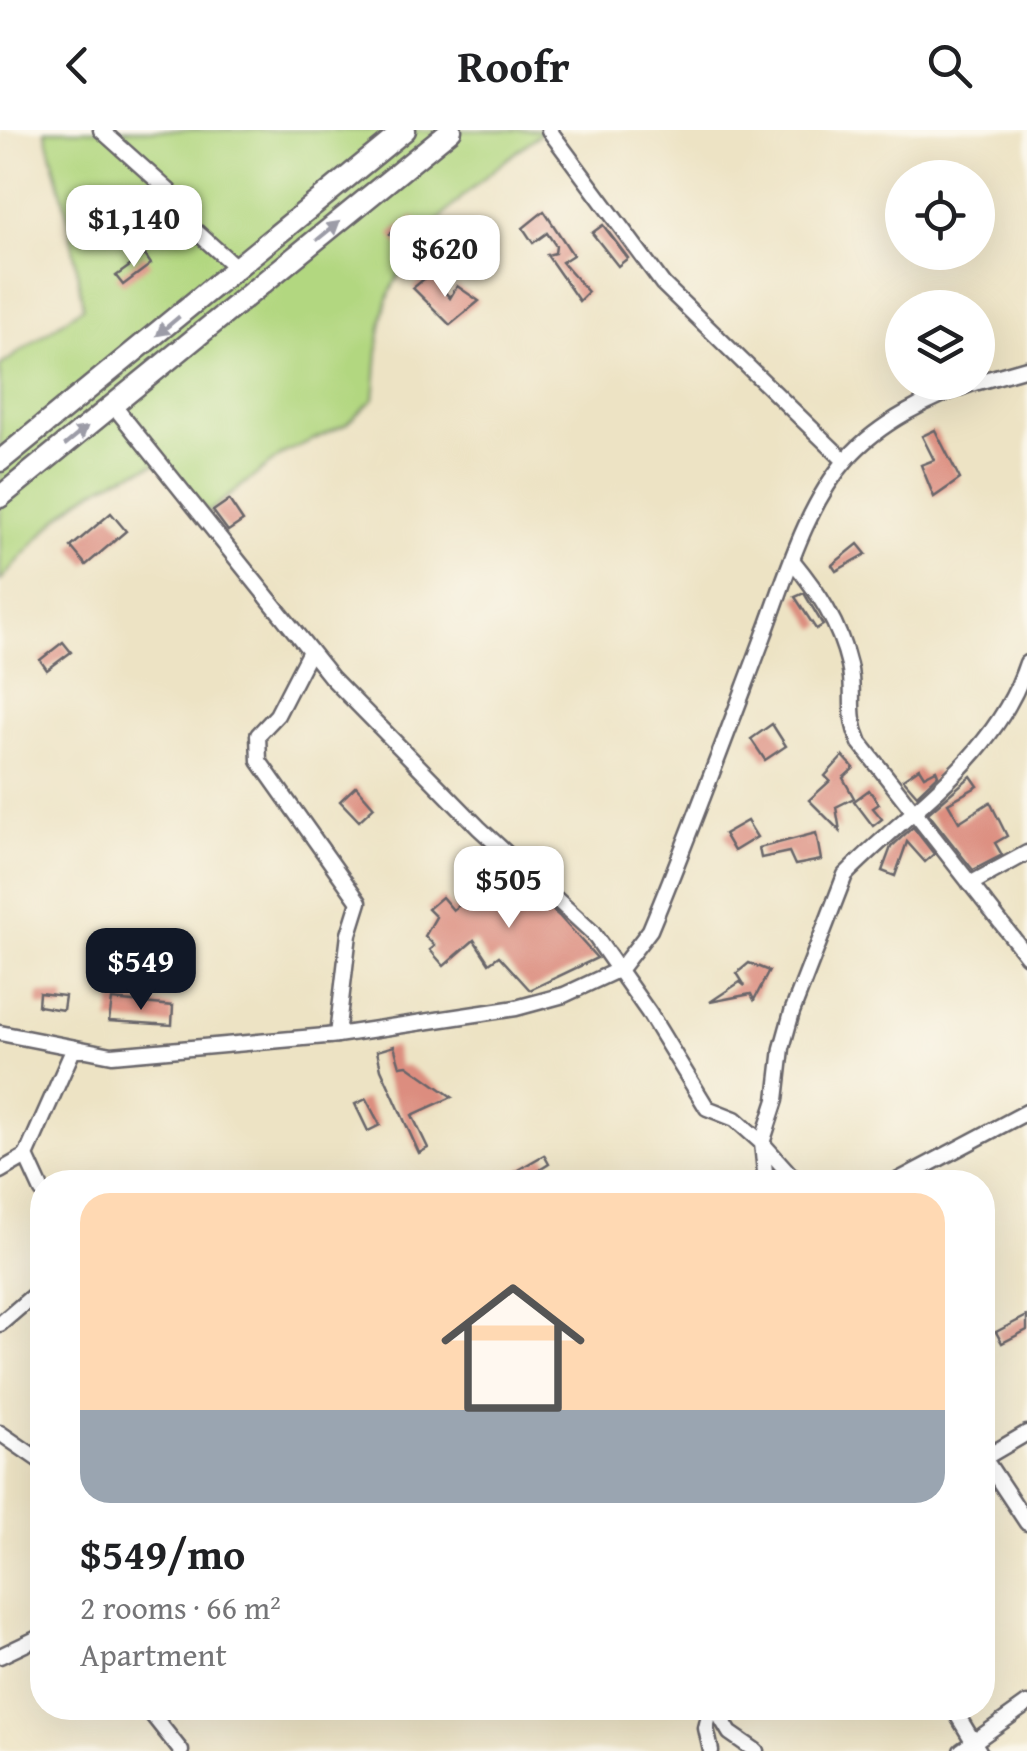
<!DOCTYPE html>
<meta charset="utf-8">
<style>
body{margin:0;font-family:"Gentium Book Plus",serif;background:#f2f2f2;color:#202124;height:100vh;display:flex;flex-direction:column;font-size:38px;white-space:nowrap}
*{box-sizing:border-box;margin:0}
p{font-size:32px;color:#757577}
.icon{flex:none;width:55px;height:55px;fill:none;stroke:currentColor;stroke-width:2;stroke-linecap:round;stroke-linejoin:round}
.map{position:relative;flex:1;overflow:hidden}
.side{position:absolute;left:30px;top:1040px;width:965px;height:550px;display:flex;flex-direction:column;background:#fff;border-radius:40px;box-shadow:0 10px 40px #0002}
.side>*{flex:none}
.buttons{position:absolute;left:885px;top:30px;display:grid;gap:20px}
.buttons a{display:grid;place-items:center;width:110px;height:110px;border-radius:50%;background:#fff;box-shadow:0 10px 40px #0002;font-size:50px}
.price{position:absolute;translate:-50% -85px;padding:0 22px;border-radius:20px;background:#fff;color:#222;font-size:32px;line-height:65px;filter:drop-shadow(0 2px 5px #0008)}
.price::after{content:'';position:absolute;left:50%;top:60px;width:30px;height:22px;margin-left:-15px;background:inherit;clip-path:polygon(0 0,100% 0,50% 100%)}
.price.active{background:#111827;color:#fff}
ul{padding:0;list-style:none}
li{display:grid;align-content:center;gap:20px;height:530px;padding:0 50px}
li span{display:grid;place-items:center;height:310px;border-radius:30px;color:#555}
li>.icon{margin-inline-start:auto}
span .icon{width:180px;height:180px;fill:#fffc;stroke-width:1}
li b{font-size:42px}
header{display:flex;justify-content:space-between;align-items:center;height:130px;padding:0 50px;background:#fff;font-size:45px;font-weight:700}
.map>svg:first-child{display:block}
</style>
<header><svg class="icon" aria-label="back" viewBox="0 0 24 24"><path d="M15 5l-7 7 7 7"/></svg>Roofr<svg class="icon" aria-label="search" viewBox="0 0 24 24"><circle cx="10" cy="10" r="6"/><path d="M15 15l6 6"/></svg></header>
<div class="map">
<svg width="1027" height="1621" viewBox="0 0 1027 1621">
<rect width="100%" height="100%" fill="#fbf7ec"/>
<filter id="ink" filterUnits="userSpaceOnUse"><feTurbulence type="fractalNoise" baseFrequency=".01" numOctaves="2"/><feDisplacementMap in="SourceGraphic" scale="20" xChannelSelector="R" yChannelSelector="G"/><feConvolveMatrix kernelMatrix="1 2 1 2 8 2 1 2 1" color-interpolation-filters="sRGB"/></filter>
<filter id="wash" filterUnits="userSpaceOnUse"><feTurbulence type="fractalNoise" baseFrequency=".0048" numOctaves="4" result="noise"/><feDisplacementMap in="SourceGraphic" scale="40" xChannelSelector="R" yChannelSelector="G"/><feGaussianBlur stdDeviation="2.25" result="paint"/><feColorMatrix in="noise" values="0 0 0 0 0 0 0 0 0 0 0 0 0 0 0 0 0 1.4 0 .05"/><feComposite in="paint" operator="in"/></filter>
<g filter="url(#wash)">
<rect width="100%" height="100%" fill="#ede3c4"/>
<path fill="#b2d780" stroke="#6a7c5e" stroke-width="2.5" d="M45,0H545C489,42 426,90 394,154C377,188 378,232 374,269L345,295L284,323L208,382L160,333C73,359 59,388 0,451V236L83,177L68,87Z"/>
<g id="blocks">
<g fill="#dc8d7f">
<polygon points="544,81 573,125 562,132 588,162 579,171 547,125 555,123 556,116 547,103 533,113 523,98"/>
<polygon points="414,87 422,98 398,116 390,104"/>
<polygon points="603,95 628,128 618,136 592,103"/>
<polygon points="145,125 151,134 123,155 116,146"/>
<polygon points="430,144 450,168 457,156 479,171 450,195 413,158"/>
<polygon points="935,300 960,349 934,367 921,335 934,330 922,306"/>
<polygon points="229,370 243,391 228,401 213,381"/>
<polygon points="111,383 126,401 86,435 71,417"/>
<polygon points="858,414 866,424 836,441 832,435"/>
<polygon points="804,463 823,495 816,499 795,467"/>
<polygon points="63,512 71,522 47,540 40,530"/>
<polygon points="772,594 786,616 765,630 751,609"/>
<polygon points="843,626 854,638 843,648 854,668 836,677 840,701 809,670 830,651 825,646"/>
<polygon points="919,638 924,646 936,640 938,645 917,665 903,649"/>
<polygon points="971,646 978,656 948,673 959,692 990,672 1007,706 995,713 1002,725 973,740 928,683"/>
<polygon points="356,656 374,677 359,691 340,671"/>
<polygon points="869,660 879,674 873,678 882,689 873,696 854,671"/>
<polygon points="747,691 757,707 734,721 724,704"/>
<polygon points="913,697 934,724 925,732 907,712 895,746 882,741 891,717"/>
<polygon points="816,703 821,730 795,735 789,722 761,728 759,718"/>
<polygon points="488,720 559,786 597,828 530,860 499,826 489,833 474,810 444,836 430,820 435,816 425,806 436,787 428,779 442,767 453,780 472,765 480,776 506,758 480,727"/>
<polygon points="749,833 769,841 754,870 751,864 710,872 740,852 745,856 737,843"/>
<polygon points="39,863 65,866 63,880 38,876"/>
<polygon points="112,870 173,876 172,895 109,891"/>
<polygon points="394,916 400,936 407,935 452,967 412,985 428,1018 419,1023 381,939 377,921"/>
<polygon points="366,969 380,995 368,1001 355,974"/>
<polygon points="544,1025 549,1034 525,1049 528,1052 497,1052"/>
<polygon points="1027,1186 1027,1200 1002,1213 996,1202"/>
</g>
</g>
</g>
<g filter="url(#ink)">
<use href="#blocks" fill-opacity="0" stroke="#69666b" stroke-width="2.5"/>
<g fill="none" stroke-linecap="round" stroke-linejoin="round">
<defs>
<g id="minor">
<polyline points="101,0 169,61 180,87 238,139"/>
<polyline points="549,0 663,154 845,331"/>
<polyline points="978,252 1027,238"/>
<polyline points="114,276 332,548 479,698 592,802 649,883 707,978 735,989 762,1013 766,1052"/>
<path d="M792,430C819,463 839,493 849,535C856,564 846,582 860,613L1027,826"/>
<polyline points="310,521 277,585 258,605 259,631 359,772 349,804 337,905 328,906"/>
<polyline points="970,754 1027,723"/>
<path d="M0,903L112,925L337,905L516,878L564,865L620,839L650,800C690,704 726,606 763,508C785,450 805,377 847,329C878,293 932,266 977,252"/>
<polyline points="0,1041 26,1026"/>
<path d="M797,1052L762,1013L776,970L782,918L792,882L845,745C911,678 997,626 1027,533"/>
<polyline points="895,1052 1027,982"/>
<polyline points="42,1061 26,1026 73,920 83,920"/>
<polyline points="0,1194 42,1158"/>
<polyline points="0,1303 42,1332"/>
<polyline points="982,1325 1027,1393"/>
<polyline points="986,1327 1027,1303"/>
<polyline points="0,1526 42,1506"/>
<polyline points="147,1578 181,1621"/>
<polyline points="715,1578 730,1603 756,1621"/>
<polyline points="953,1578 979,1621"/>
<polyline points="711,1621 706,1598 711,1578"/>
<polyline points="961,1621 1027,1574"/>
</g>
<g id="highway">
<polyline points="0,331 405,0"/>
<polyline points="0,367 451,0"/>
</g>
</defs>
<use href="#minor" stroke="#69666b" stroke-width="19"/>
<use href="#highway" stroke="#69666b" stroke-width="25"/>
<use href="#minor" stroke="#fff" stroke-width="14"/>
<use href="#highway" stroke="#fff" stroke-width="20"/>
</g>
<defs><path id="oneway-solid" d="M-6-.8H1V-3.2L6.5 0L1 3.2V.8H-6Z" transform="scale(2.5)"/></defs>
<g fill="#9c9ca7">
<use href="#oneway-solid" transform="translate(328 101) rotate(-39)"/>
<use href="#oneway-solid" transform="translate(168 196) rotate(140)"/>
<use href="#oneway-solid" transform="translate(76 306) rotate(-39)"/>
</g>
</g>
</svg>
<div class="buttons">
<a><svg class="icon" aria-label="locate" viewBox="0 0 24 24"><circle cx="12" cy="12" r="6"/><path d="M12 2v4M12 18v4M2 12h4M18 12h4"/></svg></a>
<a><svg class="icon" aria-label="layers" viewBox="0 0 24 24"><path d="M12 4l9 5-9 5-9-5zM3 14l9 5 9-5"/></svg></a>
</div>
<b class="price" style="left:134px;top:140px">$1,140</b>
<b class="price" style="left:445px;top:170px">$620</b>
<b class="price" style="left:509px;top:801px">$505</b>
<b class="price active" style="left:141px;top:883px">$549</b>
<section class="side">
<ul>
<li><span style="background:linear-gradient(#ffd9b3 70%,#9aa5b1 0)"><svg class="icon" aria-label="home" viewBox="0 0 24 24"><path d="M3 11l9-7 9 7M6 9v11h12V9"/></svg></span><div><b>$549/mo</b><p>2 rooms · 66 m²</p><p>Apartment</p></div></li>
</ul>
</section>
</div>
